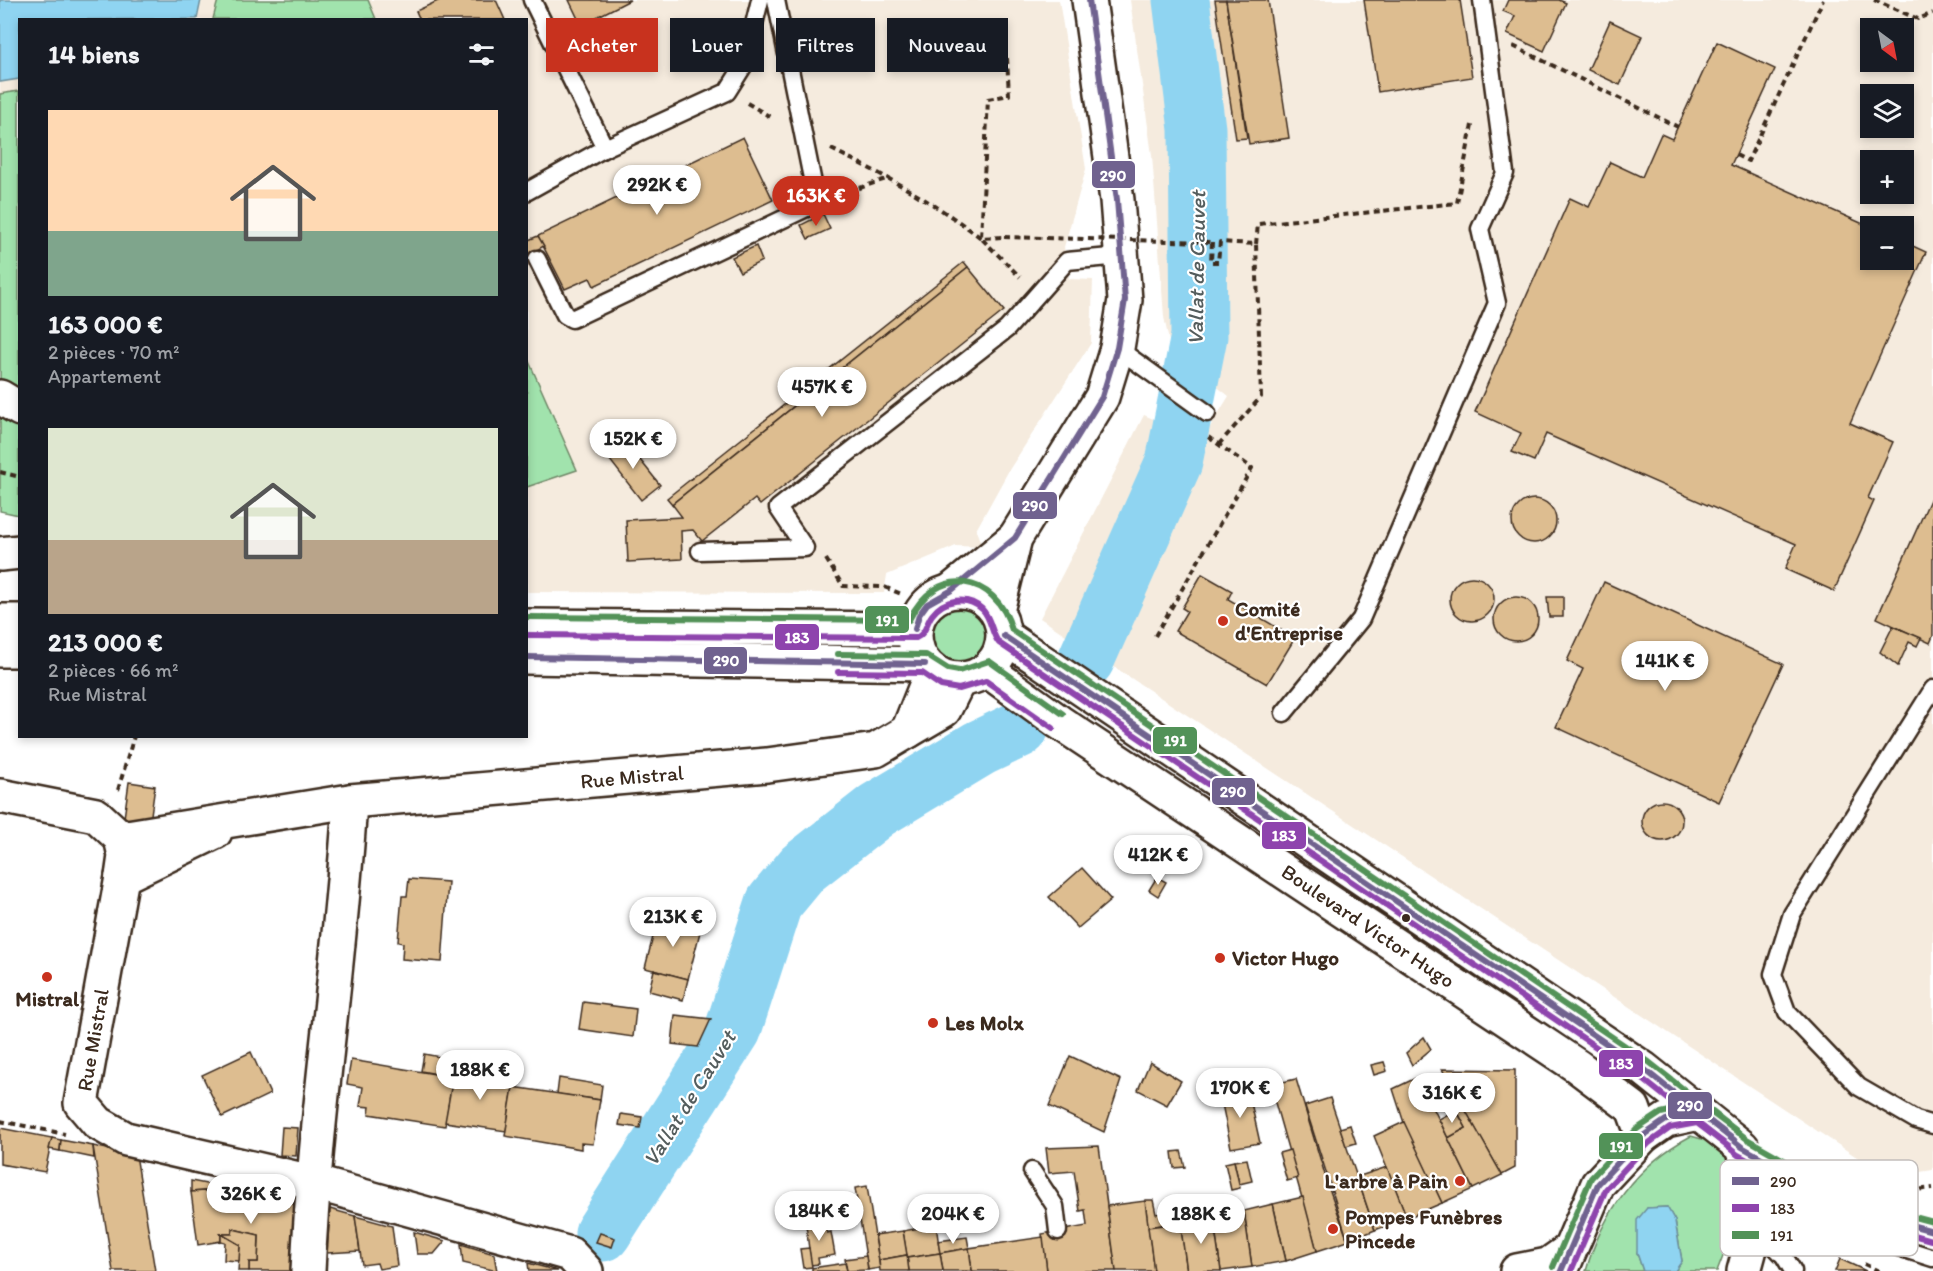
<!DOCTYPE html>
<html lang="fr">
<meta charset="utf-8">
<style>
body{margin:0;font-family:Itim,sans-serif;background:#242831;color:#f1f3f6;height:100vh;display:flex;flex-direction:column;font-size:22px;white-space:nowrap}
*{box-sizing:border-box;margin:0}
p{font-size:20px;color:#9ea1a6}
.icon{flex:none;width:33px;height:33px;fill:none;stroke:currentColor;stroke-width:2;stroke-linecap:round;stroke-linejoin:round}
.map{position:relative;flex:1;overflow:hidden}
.drawer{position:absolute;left:18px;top:18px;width:510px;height:720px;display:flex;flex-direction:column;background:#171b24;border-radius:0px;box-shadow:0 3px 9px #0003}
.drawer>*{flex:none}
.banner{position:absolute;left:546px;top:18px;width:570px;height:54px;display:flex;gap:12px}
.needle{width:39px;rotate:148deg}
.tools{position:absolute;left:1860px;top:18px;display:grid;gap:12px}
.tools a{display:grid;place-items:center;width:54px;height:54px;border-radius:0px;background:#171b24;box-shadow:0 3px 9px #0003;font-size:30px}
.price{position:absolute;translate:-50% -51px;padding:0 14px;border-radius:21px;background:#fff;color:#222;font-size:20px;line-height:39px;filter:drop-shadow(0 2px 3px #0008)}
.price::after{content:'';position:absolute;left:50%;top:36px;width:18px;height:14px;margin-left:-9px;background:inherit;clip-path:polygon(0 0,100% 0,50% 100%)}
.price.current{background:#c8321e;color:#fff}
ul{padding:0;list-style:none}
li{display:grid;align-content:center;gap:12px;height:318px;padding:0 30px}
li span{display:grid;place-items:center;height:186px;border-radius:0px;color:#555}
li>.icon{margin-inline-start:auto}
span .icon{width:108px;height:108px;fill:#fffc;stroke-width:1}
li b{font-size:26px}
h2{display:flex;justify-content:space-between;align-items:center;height:72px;padding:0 30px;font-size:26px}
.chip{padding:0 21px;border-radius:0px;background:#171b24;box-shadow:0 3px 9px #0003;font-size:21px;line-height:54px}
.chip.current{background:#c8321e;color:#fff}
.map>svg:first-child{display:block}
</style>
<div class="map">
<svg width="1933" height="1271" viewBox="0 0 1933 1271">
<rect width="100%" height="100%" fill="#fff"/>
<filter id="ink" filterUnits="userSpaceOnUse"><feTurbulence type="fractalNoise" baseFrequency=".0167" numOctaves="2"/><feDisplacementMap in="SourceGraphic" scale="12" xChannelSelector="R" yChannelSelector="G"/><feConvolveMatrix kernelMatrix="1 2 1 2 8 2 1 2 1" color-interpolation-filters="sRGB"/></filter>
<g filter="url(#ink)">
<g fill="#f5ebde" fill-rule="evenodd">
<polygon points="0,0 1059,0 1086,169 1064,247 1069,279 1093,280 1091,343 1009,470 976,530 982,547 956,546 887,575 884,593 527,592 526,20 20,20 19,359 0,335"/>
<path d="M1130,0H1933V1170L1887,1177L1040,618L1144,415L1202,440L1229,396L1171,351L1164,317L1152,155ZM1870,28H1904V62H1870ZM1870,94H1904V128H1870ZM1870,160H1904V194H1870ZM1870,226H1904V260H1870Z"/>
</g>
<g fill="#a1e3ad" stroke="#6e8666" stroke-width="1.5">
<polygon points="218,0 368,0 376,19 213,19"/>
<polygon points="19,91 19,515 0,511 0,94"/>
<polygon points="527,357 577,470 527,487 526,487"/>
<circle cx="958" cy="637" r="32"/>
<path d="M1691,1136L1712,1142L1724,1154L1734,1171V1227L1717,1271H1675L1682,1261L1675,1221L1667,1207L1647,1208L1637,1253L1643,1271H1586C1602,1213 1638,1164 1691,1136Z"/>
</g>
<g fill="#8fd4f1" stroke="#6d909d" stroke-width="1.5">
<polygon points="0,0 201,0 197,19 20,20 19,79 0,82"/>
<polygon points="1667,1207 1675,1221 1682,1261 1675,1271 1643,1271 1637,1253 1637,1220 1647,1208"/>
</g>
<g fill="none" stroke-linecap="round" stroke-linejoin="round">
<g stroke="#8fd4f1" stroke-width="57">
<polyline points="1086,660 1174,462 1199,336 1197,129 1181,0"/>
<polyline points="603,1233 733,1030 774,903 803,868 877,810 980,748 1020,729"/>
</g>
</g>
<g fill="#ddbd90" stroke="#3b2a1e" stroke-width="1.5">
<polygon points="440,0 496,0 505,20 420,20 416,11"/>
<polygon points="569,0 630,0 581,25"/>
<polygon points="1215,0 1226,0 1247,138 1236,139"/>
<polygon points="1226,0 1268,0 1289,138 1249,144"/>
<polygon points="1364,0 1460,0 1472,77 1378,92"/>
<polygon points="1508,0 1559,0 1566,3 1544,51 1507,34 1515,16 1503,11"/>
<polygon points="1610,21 1642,36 1620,85 1588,70"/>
<polygon points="1717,42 1775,69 1731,165 1870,227 1870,260 1904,260 1904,242 1926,252 1850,423 1893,442 1868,498 1874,501 1834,591 1785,569 1796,544 1546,434 1534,461 1512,452 1521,433 1475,412 1570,198 1589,207 1610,162 1642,177 1661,134 1672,139"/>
<polygon points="743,137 773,200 594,286 590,278 565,289 538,236"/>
<polygon points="823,214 830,229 808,239 801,225"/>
<polygon points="538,236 544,246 527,255 526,241"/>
<polygon points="756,246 762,261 740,272 732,257"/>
<polygon points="964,262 968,267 672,504 667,498"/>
<polygon points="968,267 1004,311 760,505 755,499 702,541 693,530 681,531 682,559 628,562 626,520 682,517 672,504"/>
<polygon points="625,441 660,485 641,500 606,455"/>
<polygon points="1933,493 1933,636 1930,643 1877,618"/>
<circle cx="1534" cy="521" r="22"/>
<polygon points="1202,574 1232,591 1228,599 1295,638 1267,684 1175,631 1187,611 1182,608"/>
<circle cx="1472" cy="599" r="22"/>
<polygon points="1604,582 1783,664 1719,802 1556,727 1583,669 1567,661"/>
<polygon points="1547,597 1563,597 1563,617 1549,617"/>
<circle cx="1516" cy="619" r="22"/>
<polygon points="1893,626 1921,638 1917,646 1909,642 1898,666 1880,652"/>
<polygon points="129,782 155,786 150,822 124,818"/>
<circle cx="1662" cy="821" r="20"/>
<polygon points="1082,868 1111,900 1078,928 1049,897"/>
<polygon points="1157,877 1166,882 1158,896 1149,890"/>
<polygon points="409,879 448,882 442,962 402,959 403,943 398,942 402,896 407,896"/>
<polygon points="682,912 694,915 691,926 679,922"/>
<polygon points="658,917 701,928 688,979 645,968"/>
<polygon points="654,970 688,979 683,1000 649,991"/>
<polygon points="583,1002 636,1009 633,1037 579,1029"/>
<polygon points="675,1015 711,1019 698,1047 672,1044"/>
<polygon points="1424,1037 1431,1049 1412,1065 1406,1053"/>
<polygon points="251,1052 270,1094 222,1117 202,1075"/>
<polygon points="424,1054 456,1060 453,1077 421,1071"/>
<polygon points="1070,1056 1121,1080 1104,1132 1049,1106"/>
<polygon points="351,1060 453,1077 445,1126 369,1114 370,1107 360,1106 363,1087 347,1084"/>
<polygon points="1150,1062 1181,1081 1167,1105 1138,1090"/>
<polygon points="1384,1062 1387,1071 1374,1075 1371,1065"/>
<polygon points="1442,1069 1515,1070 1515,1168 1502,1175"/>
<polygon points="454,1071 514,1081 506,1131 445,1122"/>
<polygon points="1418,1077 1473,1189 1442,1203 1405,1126 1393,1089"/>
<polygon points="559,1078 602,1085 600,1100 557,1094"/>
<polygon points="1296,1079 1329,1188 1348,1241 1317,1251 1270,1085"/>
<polygon points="1429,1081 1437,1098 1430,1101 1422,1085"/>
<polygon points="1270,1085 1273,1094 1251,1099 1248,1089"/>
<polygon points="513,1087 600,1100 593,1144 581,1143 581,1149 505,1136"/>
<polygon points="1248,1089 1260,1143 1231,1148 1220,1094"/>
<polygon points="1458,1097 1502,1175 1473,1189 1448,1138 1466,1128 1452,1101"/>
<polygon points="1330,1098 1375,1230 1348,1241 1305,1106"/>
<polygon points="1456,1110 1466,1128 1448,1138 1439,1119"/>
<polygon points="621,1114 642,1117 640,1128 619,1125"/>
<polygon points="1404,1122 1442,1203 1407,1218 1374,1136"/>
<polygon points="1350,1125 1356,1143 1346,1146 1340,1128"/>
<polygon points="282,1127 298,1128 296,1156 280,1155"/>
<polygon points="0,1128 52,1138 45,1172 0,1164"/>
<polygon points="52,1138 61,1140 60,1151 49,1149"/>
<polygon points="61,1140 93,1146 94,1158 60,1151"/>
<polygon points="93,1146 136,1155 155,1271 113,1271"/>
<polygon points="1099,1146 1116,1271 1047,1271 1042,1234 1087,1226 1085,1210 1080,1211 1074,1171 1049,1173 1046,1148"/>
<polygon points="1290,1150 1298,1178 1287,1181 1279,1153"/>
<polygon points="1181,1151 1185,1167 1174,1168 1172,1152"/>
<polygon points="1247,1159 1252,1181 1239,1184 1234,1161"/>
<polygon points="1234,1161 1240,1188 1231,1190 1225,1163"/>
<polygon points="1387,1167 1407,1218 1375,1230 1357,1177"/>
<polygon points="191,1181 237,1190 235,1197 205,1191 191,1192"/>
<polygon points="867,1186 880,1268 868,1270 855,1188"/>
<polygon points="237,1190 283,1199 295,1205 300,1212 295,1271 249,1271 249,1262 258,1262 259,1235 233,1229 232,1234 221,1234 221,1241 198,1245 191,1192 205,1191 235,1197"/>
<polygon points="1303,1197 1317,1251 1286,1261 1273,1204"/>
<polygon points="1145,1200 1153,1200 1156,1214 1168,1212 1170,1224 1148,1227"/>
<polygon points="1145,1201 1154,1271 1116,1271 1107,1206"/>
<polygon points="1273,1204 1286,1261 1252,1267 1244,1211"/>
<polygon points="1211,1207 1213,1216 1180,1222 1179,1211"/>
<polygon points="330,1209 355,1216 360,1251 327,1253"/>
<polygon points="1179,1211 1187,1271 1154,1271 1148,1227 1170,1224 1168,1212"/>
<polygon points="1244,1211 1252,1267 1221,1271 1213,1216"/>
<polygon points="355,1216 392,1226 397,1266 379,1269 377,1263 362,1265"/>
<polygon points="1213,1216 1221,1271 1187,1271 1180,1222"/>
<polygon points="826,1222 827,1233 831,1232 835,1255 818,1258 819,1264 811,1265 806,1225"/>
<polygon points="936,1225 940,1253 907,1258 903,1231"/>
<polygon points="233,1229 259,1235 258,1262 249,1262 249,1271 238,1271 240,1245 221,1234 232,1234"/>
<polygon points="903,1231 907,1255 879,1260 875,1235"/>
<polygon points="414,1232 438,1239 445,1241 434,1254 417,1254"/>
<polygon points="600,1233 615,1238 612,1247 596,1242"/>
<polygon points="221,1234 240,1245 239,1261 224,1260 225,1242 221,1241"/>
<polygon points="967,1237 969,1248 940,1253 938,1241"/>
<polygon points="1043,1237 1047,1271 972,1271 969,1248"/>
<polygon points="461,1244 494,1254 497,1271 463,1263"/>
<polygon points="809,1248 812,1267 803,1268 800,1249"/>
<polygon points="969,1248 972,1271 943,1271 940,1253"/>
<polygon points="940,1253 943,1271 909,1271 907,1258"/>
<polygon points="907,1255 909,1271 880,1271 879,1260"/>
<polygon points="866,1256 868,1270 847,1271 845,1259"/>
<polygon points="1840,1259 1866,1271 1835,1271"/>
<polygon points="528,1263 558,1271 529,1271"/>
<polygon points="845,1263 847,1271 812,1271 812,1268"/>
</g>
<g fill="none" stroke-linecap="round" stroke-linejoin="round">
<defs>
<g id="lane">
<polyline points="532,0 605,148 727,92 744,65 760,0"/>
<polyline points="526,192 605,148"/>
<polyline points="537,259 565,315 572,319 817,203 776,0"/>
<polyline points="1117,348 1207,413"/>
<polyline points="700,551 805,548 778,508 1007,329 1067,261 1121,256"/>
<polyline points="1933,689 1792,914 1773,974 1787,1012 1859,1087 1916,1120 1933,1125"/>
<polyline points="1284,713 1361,619 1497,303 1480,229 1505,173 1482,0"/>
<polyline points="1743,1147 1855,1210 1933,1231"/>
<polyline points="1032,1171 1055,1206 1058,1231"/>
<polyline points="1756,1227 1816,1227 1851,1232 1933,1258"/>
<polyline points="1756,1227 1784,1256 1793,1271"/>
</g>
<g id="street">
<polyline points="0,397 20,409"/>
<polyline points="0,554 20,552"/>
<polyline points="932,671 908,731 944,710 959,680"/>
<polyline points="0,796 96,815 121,838 350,801 767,765 876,750 908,731"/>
<polyline points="121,838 125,856 122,877 81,1103 98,1123 126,1139 312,1182 570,1254 586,1271"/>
<polyline points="122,877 215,832"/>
<path d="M308,1271C315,1114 341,958 350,801"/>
</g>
<g id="secondary">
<polyline points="952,590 1015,538"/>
<circle cx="959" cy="635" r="44"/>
<polyline points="997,611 1015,538 1102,397 1117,348 1125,300 1117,200 1089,0"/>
<polyline points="0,621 20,621"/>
<polyline points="526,626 915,629"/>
<polyline points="1004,636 1644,1069 1742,1147 1756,1200 1756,1227 1744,1271"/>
<polyline points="0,650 20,650"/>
<polyline points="526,657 925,664"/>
<polyline points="987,670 1059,722 1577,1066 1633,1108 1643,1136"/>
<polyline points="1517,1271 1548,1265 1568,1251"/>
<polyline points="1561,1271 1598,1184 1643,1136 1666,1120 1699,1113"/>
</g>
</defs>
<use href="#lane" stroke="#3b2a1e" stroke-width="21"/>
<use href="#street" stroke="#3b2a1e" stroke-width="38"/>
<use href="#secondary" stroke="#3b2a1e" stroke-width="38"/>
<g stroke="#3b2a1e" stroke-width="4" stroke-dasharray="6 4.5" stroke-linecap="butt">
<polyline points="1874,0 1918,19 1933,13"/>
<polyline points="1513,46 1678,127"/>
<polyline points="1007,58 1009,95 988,99 981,238 1020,277"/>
<polyline points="747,103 774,119"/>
<path d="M831,149C884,175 934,202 981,238L1004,237"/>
<polyline points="1736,155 1748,161 1823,0"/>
<polyline points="839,195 889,178"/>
<polyline points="1212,242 1211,262 1218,262 1220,242 1256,244 1261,397 1219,444"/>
<polyline points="1256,244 1258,224 1457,203 1472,125"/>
<polyline points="0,472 20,477"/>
<polyline points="826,559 843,586 884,587 904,595"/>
<polyline points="1155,636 1252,468 1208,437"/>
<polyline points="118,790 134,736"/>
<polyline points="0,1121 65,1134"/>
<polyline points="1889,1193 1933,1188"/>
<polyline points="1864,1264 1879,1271"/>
</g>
<use href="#lane" stroke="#fff" stroke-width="16"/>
<use href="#street" stroke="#fff" stroke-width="33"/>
<use href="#secondary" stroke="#fff" stroke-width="33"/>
<polyline stroke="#3b2a1e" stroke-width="4" stroke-dasharray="6 4.5" stroke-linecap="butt" points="1004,237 1212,242"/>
<defs>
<g id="bus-1">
<polyline points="915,629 919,615 927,604 952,590 1015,538 1102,397 1117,348 1125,300 1117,200 1089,0"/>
<polyline points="1004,636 1644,1069 1742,1147 1855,1210 1933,1231"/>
<polyline points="526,657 925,664"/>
<polyline points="1756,1227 1819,1229 1880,1241"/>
<polyline points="1561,1271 1598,1184 1643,1136 1666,1120 1699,1113 1734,1140"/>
</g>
<g id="bus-2">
<path d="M526,635L916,638C926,634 926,623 932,615C944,599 967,595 982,609C992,619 991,634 999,643L1639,1076L1738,1155L1852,1218L1931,1240"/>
<polyline points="838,672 922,673 941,686 959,689 986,681 1053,728"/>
<polyline points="1756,1236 1818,1238 1878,1250"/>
<polyline points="1571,1271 1606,1189 1649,1143 1670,1128 1697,1123 1729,1147"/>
</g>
<g id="bus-3">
<path d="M526,617L909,620C935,564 996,573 1012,630L1649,1062L1747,1139L1858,1202L1933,1222"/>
<polyline points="838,654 926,655 948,669 959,671 989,661 1063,714"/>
<polyline points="1756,1218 1820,1220 1882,1232"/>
<polyline points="1553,1267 1591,1178 1637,1129 1661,1113 1700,1104 1739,1133"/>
</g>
</defs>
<use href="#bus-1" stroke="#fff" stroke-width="10"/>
<use href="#bus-2" stroke="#fff" stroke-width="10"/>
<use href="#bus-3" stroke="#fff" stroke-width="10"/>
<use href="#bus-1" stroke="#70628f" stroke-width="6"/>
<use href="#bus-2" stroke="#8e44ad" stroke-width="6"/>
<use href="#bus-3" stroke="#529258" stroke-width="6"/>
</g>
</g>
<g fill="#c8321e" stroke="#fff" stroke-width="2">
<circle cx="1223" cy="621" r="6"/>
<circle cx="1220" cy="958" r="6"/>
<circle cx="47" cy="977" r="6"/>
<circle cx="933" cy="1023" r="6"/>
<circle cx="1460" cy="1181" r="6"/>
<circle cx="1333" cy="1229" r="6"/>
</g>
<circle fill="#3b2a1e" stroke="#fff" stroke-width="2" cx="1406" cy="918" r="5"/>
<g text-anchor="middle" stroke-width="4.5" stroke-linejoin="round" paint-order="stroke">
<g font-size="21" font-weight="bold" fill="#3b2a1e" stroke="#fff" text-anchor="start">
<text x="1235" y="616">Comité<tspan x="1235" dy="24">d'Entreprise</tspan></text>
<text x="1232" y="965">Victor Hugo</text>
<text x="47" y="1006" text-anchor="middle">Mistral</text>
<text x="945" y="1030">Les Molx</text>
<text x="1448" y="1188" text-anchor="end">L'arbre à Pain</text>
<text x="1345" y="1224">Pompes Funèbres<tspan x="1345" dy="24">Pincede</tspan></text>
</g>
<g font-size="21" fill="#3b2a1e" stroke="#fff">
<text transform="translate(632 777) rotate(-5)" y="7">Rue Mistral</text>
<text transform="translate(1368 926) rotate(34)" y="7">Boulevard Victor Hugo</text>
<text transform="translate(93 1040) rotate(-80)" y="7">Rue Mistral</text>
</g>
<g font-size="22" font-style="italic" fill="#545d5d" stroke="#fff">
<text transform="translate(1196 268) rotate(-89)" y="8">Vallat de Cauvet</text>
<text transform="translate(689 1098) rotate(-58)" y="8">Vallat de Cauvet</text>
</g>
</g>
<rect x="1720" y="1160" width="198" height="96" rx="9" fill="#fff" stroke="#c4bfbc" stroke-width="1.5"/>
<rect x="1732" y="1177" width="27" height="8" fill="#70628f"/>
<rect x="1732" y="1204" width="27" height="8" fill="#8e44ad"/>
<rect x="1732" y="1231" width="27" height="8" fill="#529258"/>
<g font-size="16" fill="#3b2a1e">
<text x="1770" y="1187">290</text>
<text x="1770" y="1214">183</text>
<text x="1770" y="1241">191</text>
</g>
<g stroke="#fff" stroke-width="2">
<rect x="1091" y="160" width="45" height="29" rx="6" fill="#70628f"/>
<rect x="1012" y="491" width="46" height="29" rx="6" fill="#70628f"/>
<rect x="864" y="605" width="46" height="29" rx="6" fill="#529258"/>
<rect x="774" y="623" width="46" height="28" rx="6" fill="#8e44ad"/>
<rect x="703" y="646" width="45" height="29" rx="6" fill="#70628f"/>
<rect x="1152" y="726" width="46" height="29" rx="6" fill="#529258"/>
<rect x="1211" y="777" width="45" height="29" rx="6" fill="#70628f"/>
<rect x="1261" y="821" width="46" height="29" rx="6" fill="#8e44ad"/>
<rect x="1598" y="1049" width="46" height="29" rx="6" fill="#8e44ad"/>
<rect x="1667" y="1091" width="46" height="29" rx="6" fill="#70628f"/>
<rect x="1598" y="1132" width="46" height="28" rx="6" fill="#529258"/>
</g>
<g font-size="16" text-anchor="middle" font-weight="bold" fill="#fff">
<text x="1113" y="181">290</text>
<text x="1035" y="511">290</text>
<text x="887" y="626">191</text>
<text x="797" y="643">183</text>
<text x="726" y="666">290</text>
<text x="1175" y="746">191</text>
<text x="1233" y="797">290</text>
<text x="1284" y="841">183</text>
<text x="1621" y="1069">183</text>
<text x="1690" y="1111">290</text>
<text x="1621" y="1152">191</text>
</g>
</svg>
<div class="tools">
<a><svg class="needle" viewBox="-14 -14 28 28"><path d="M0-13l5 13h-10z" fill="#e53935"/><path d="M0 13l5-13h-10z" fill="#9ea1a6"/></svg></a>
<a><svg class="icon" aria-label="layers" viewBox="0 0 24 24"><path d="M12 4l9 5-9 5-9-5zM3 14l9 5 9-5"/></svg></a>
<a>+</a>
<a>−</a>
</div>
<b class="price" style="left:657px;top:216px">292K €</b>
<b class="price current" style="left:816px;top:227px">163K €</b>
<b class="price" style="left:822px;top:418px">457K €</b>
<b class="price" style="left:633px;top:470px">152K €</b>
<b class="price" style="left:1665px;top:692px">141K €</b>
<b class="price" style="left:1158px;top:886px">412K €</b>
<b class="price" style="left:673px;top:948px">213K €</b>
<b class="price" style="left:480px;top:1101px">188K €</b>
<b class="price" style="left:1240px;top:1119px">170K €</b>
<b class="price" style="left:1452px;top:1124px">316K €</b>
<b class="price" style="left:251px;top:1225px">326K €</b>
<b class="price" style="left:819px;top:1242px">184K €</b>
<b class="price" style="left:953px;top:1245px">204K €</b>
<b class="price" style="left:1201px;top:1245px">188K €</b>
<div class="banner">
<a class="chip current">Acheter</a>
<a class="chip">Louer</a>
<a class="chip">Filtres</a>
<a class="chip">Nouveau</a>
</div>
<section class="drawer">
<h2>14 biens<svg class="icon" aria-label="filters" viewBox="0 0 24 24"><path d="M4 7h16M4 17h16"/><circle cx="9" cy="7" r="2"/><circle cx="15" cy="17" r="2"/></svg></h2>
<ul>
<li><span style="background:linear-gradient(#ffd9b3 65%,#7fa58c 0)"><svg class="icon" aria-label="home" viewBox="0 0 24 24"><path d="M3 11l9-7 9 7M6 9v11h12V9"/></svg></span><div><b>163 000 €</b><p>2 pièces · 70 m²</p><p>Appartement</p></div></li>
<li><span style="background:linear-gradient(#dfe7d0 60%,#b9a48a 0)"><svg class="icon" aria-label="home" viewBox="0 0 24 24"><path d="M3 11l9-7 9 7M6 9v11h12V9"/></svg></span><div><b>213 000 €</b><p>2 pièces · 66 m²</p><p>Rue Mistral</p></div></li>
</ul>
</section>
</div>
